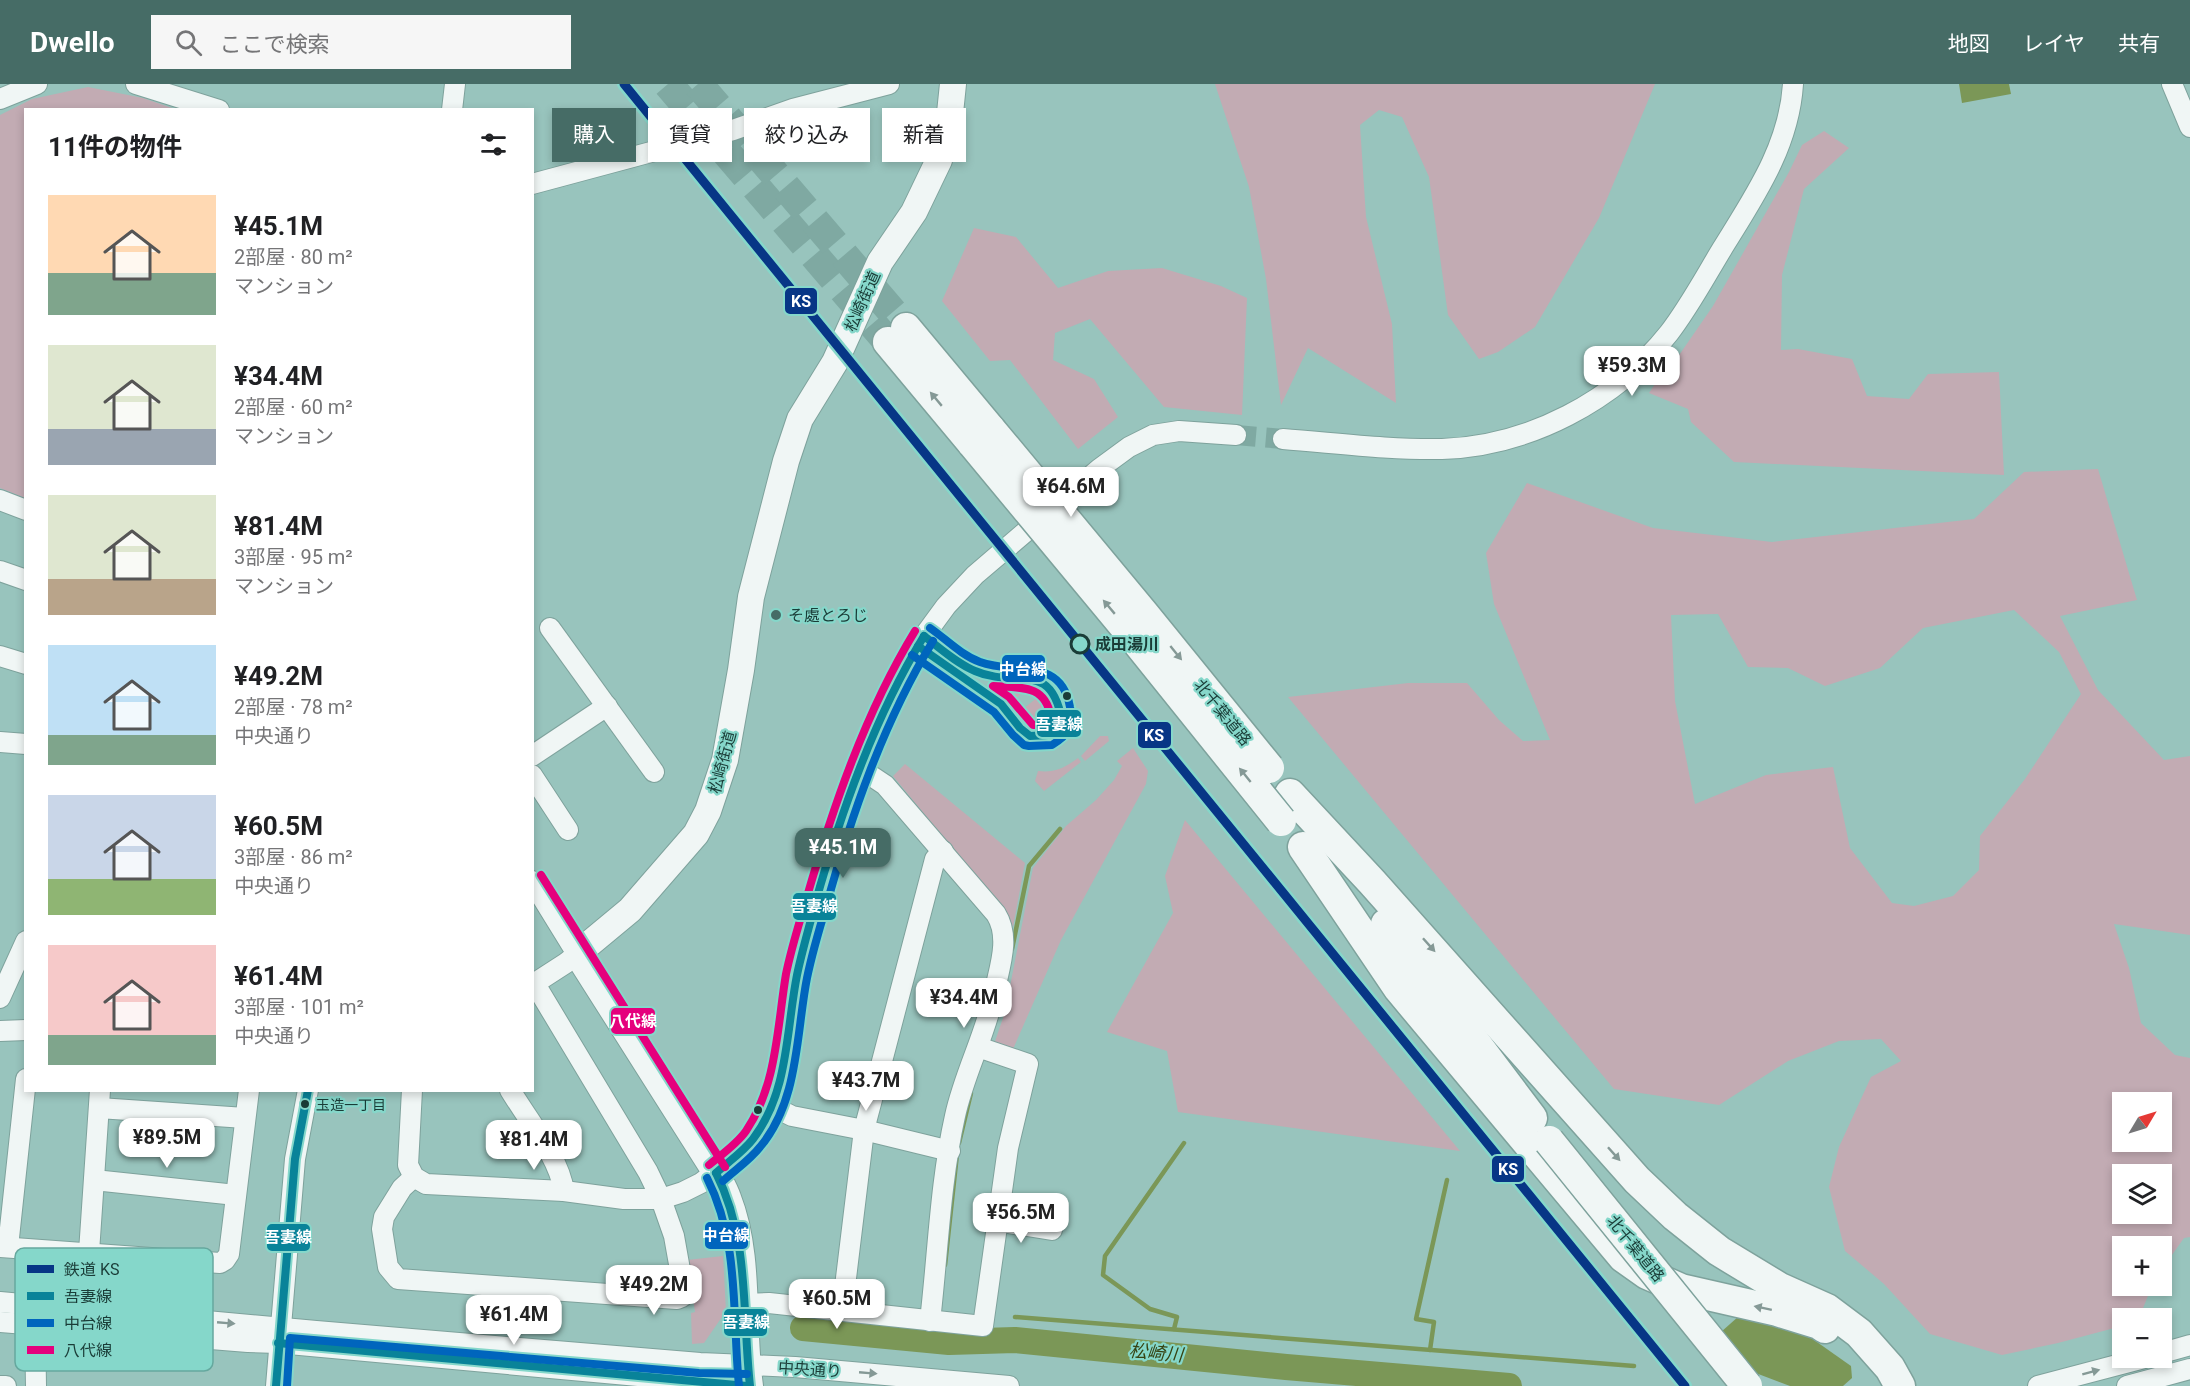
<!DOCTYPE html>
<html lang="ja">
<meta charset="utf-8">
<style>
body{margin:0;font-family:Roboto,"Noto Sans JP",sans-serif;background:#f6f6f6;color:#202124;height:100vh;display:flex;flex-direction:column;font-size:22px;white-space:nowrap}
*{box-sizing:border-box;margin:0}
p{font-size:20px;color:#757577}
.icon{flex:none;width:33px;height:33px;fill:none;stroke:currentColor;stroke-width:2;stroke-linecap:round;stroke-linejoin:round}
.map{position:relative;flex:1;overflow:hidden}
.panel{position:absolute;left:24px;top:24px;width:510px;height:984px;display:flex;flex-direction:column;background:#fff;border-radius:0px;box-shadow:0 3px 9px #0003}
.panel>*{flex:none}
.hud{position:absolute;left:552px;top:24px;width:570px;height:54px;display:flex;gap:12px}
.needle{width:39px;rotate:52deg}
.tools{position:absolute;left:2112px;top:1008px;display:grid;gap:12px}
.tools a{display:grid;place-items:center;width:60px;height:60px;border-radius:0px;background:#fff;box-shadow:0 3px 9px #0003;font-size:30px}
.price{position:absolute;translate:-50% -51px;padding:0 14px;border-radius:12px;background:#fff;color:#222;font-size:20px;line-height:39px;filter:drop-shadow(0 2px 3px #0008)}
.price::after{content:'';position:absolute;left:50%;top:36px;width:18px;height:14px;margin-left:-9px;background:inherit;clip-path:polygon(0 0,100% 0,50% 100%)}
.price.current{background:#466c66;color:#fff}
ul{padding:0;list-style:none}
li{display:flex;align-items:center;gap:18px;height:150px;padding:0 24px}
li span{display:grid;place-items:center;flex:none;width:168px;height:120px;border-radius:0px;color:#555}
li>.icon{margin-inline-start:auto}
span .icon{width:72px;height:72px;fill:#fffc;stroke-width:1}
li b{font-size:26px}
h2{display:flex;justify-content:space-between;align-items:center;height:72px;padding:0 24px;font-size:26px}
.pill{padding:0 21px;border-radius:0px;background:#fff;box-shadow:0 3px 9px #0003;font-size:21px;line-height:54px}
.pill.current{background:#466c66;color:#fff}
header{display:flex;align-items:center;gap:36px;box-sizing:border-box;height:84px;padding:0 30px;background:#466c66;color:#fff}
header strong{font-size:28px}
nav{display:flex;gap:33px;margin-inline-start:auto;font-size:21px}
.search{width:420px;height:54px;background:#f6f6f6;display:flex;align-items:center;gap:15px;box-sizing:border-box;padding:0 21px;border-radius:0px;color:#757577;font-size:22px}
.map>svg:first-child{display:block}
</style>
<header>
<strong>Dwello</strong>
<div class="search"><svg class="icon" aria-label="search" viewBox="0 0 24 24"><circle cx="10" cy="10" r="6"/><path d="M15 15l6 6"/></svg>ここで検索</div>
<nav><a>地図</a><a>レイヤ</a><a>共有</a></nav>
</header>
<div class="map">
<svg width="2190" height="1302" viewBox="0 0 2190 1302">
<rect width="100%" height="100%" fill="#98c4bd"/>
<g fill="#c2abb3" fill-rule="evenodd">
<polygon points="1215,0 1655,0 1599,134 1535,243 1498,268 1479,275 1448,231 1429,93 1402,33 1379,26 1360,41 1366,133 1392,240 1396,319 1308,264 1281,321 1266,195 1249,103"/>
<polygon points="88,3 143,14 175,25 26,26 25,414 0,404 0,31 32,15"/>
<polygon points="1824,47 1849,64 1804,105 1782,191 1781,266 1798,265 1852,275 1867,312 1909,315 1928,290 1999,288 2004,391 1734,378 1691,338 1688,325 1649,309 1657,297 1675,277 1713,222 1789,88 1802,61"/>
<polygon points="974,144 1016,153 1058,204 1108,187 1162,184 1221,202 1247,214 1242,331 1164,323 1090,235 1055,249 1053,276 1094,295 1118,333 1078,365 1010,276 990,277 942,217"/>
<path d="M2098,385L2137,516L2060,532L2098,606L2164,676L2190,672V851L2114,840L2129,884L2141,939L2175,971L2190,974V1153L2184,1154L2162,1185V1162H2122V1202H2152L2139,1234H2122V1242L2058,1259L2002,1271L1930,1250L1884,1200L1845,1167L1829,1103L1839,1063L1871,993L1901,977L1881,955L1839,957L1788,977L1719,1021L1614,1005L1288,613L1408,599H1467L1499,636L1523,657L1550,656L1494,520L1486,469L1527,399L1653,444L1772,458L1974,435L2024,388ZM2014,526L2059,568L2081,610L2025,695L1980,752L1979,786L1953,812L1914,822L1892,819L1850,764L1833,683L1766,691L1695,720L1675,617L1671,531L1718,530L1748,583L1788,584L1825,602L1880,584L1923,544ZM2122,1018H2162V1058H2122ZM2122,1090H2162V1130H2122Z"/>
<polygon points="996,597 1034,599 1010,619 994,602"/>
<path d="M1043,609L1053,621V632L1044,643C1031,646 1026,639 1018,629Z"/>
<polygon points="1100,652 1108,652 1109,657 1085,677 1081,672"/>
<polygon points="1133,664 1148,687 1146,700 1061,856 1006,981 988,978 1005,928 1033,784 1066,742 1096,716 1114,696 1122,682 1117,677"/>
<path d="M1078,674L1081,678L1044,707L1035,697L1038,687C1055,689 1064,684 1078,674Z"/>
<polygon points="905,680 1025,779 1013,843 1007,831 893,692"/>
<polygon points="1185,736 1460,1067 1178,1028 1167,967 1107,948 1173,829 1165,792"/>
<polygon points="723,1172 726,1227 704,1259 692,1260 691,1229 695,1228 687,1176"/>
</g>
<g fill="#7b9757">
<polygon points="1959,0 2009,0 2011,10 1962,19"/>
<polygon points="1739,1232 1807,1251 1851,1282 1852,1294 1843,1302 1790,1302 1753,1288 1721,1248"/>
</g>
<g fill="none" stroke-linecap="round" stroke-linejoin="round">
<g stroke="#7b9757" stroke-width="4.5">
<polyline points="1012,865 1029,782 1060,745"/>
<polyline points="959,1059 971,1009"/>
<polyline points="945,1181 957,1070"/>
<polyline points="1015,1233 1634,1282"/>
<polyline points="1174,1245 1177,1233 1150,1225 1103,1191 1105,1172 1184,1059"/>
<polyline points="1430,1266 1434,1238 1416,1235 1447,1096"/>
</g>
<polyline stroke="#7b9757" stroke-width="26" points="803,1244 949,1258 1015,1256 1286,1283 1509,1302"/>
<polyline stroke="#7fa9a2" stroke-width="20" stroke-dasharray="20 10" stroke-linecap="butt" points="1236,351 1283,355"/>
<g stroke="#7fa9a2" stroke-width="30" stroke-dasharray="30 15" stroke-linecap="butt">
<polyline points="668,0 888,258"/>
<polyline points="698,0 906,244"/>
</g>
<defs>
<g id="minor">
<polyline points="136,0 219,26"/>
<polyline points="2172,0 2190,43"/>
<polyline points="0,15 37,0"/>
<polyline points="452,26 455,0"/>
<polyline points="532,100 733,46 793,25 889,0"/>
<path d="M1283,355C1336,359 1389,366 1442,365C1529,362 1615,317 1669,249C1689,223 1705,193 1722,165C1754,113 1789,63 1793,0"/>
<polyline points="0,416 26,426"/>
<polyline points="0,487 26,496"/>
<polyline points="550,544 654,688"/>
<polyline points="0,572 26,580"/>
<polyline points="0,658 26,660"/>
<polyline points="532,672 607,622"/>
<path d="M858,688L873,693L885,701L996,830C1011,854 999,884 994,910C985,952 964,990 955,1032C940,1099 938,1169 930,1237"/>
<polyline points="532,691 568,746"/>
<polyline points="532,797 577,870 566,879 532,901"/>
<polyline points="0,914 26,857"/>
<polyline points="0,947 26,946"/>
<polyline points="412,1006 408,1081 414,1093 426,1100 564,1107 624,1115 661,1115 683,1108 701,1099 738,1071 752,1057 764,1038 780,999 797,890 816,818 858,688 902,588 924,552 946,522 975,491 1099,385 1129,363 1153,351 1179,347 1236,351"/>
<path d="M510,1006C528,1036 559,1073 564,1107"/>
<polyline points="772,1022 792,1032 864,1046 950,1067"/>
<polyline points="99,1024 245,1034"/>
<polyline points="414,1093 402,1104 384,1133 382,1145 388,1183 398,1195 677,1215 682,1213 684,1208 674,1152 661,1115 648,1088 535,900"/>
<polyline points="94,1096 236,1111"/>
<polyline points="996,1137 1052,1146"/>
<polyline points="0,1163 220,1179 225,1176 229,1170 249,1006"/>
<polyline points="8,1163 26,995"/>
<polyline points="89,1168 100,1006"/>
<polyline points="0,1218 316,1247 700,1279 795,1283 1009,1302"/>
<polyline points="744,1220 769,1219 983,1242 1008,1064 1028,980 978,963"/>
<polyline points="842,1227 864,1046 935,775 943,767"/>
<polyline points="0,1238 248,1258 278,1259 747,1302"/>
<polyline points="35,1241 36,1302"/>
<polyline points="2162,1269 2190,1261"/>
<polyline points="0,1302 6,1302"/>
<polyline points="276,1302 295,1075 308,1006"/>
<polyline points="2038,1302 2144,1274"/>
<polyline points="2127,1302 2190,1285"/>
</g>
<path id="major" d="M750,1302C741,1240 751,1173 728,1114C725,1105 720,1097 716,1089L577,870L630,826L696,750L708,727L725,676L741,586L751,513L786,377L800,335L835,278L880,178L914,128L939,76L950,29L953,0"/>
<g id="highway">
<polyline points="906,244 991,346"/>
<polyline points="888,258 973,360"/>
<polyline points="1290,710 1372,798 1637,1096 1675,1132 1719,1167 1780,1204 1827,1225 1859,1249 1890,1284 1900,1302"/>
<polyline points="1303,763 1399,905 1623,1173 1647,1190 1681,1205 1777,1227 1819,1240 1825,1244"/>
<polyline points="1386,840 1532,1034"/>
</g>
</defs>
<use href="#minor" stroke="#7ea29c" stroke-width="22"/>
<use href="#major" stroke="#7ea29c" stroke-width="28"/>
<use href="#highway" stroke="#7ea29c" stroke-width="33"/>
<use href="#minor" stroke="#f0f6f5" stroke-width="20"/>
<use href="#major" stroke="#f0f6f5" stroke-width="26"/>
<use href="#highway" stroke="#f0f6f5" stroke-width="30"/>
<defs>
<g id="highway-bridge">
<polyline points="991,346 1144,530 1269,684"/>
<polyline points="973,360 1129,548 1281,737"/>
<polyline points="1549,1057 1747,1302"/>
</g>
</defs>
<use href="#highway-bridge" stroke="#7ea29c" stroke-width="33" stroke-linecap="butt"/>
<use href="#highway-bridge" stroke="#f0f6f5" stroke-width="30"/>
<defs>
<g id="bus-1">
<path d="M918,562L1001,620L1020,644L1030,652L1048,651L1062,637C1051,574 1015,605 975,587C956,579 940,564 924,552"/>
<path d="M716,1089C728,1078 743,1068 753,1055C789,1008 786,946 797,891C802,867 809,844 815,820C841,728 874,634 924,552"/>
<path d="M716,1089C750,1156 742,1230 750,1302"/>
<polyline points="278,1259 747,1302"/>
<polyline points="276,1302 295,1075 308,1006"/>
</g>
<g id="bus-2">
<path d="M912,571L994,628L1013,651L1024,661L1029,662L1052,661C1069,650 1074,643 1070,623C1061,572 1014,591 980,578C961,571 946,555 930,544"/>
<path d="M707,1094C740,1159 732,1231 739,1302"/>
<path d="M723,1097C735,1086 750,1076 760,1063C799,1017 796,950 807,894C812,870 819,846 826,823C851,732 883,639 933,557"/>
<polyline points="287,1302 290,1254 699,1289 747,1290"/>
</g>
<g id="bus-3">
<path d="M993,602C1021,604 1045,600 1051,633L1043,641H1033L1009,613Z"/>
<polyline points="541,791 725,1083"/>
<path d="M709,1081C721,1071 737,1060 746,1047C777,1001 777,944 786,890C791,865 799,840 806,816C833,723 865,629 915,547"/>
</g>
</defs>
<use href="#bus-1" stroke="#85d7ca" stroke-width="12"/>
<use href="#bus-2" stroke="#85d7ca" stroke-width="12"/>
<use href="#bus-3" stroke="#85d7ca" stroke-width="12"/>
<use href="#bus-1" stroke="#098399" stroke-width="8"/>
<use href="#bus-2" stroke="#0065bd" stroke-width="8"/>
<use href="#bus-3" stroke="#e5007d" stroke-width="8"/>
<defs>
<polyline id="rail-1" points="624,0 1685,1302"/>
</defs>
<use href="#rail-1" stroke="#85d7ca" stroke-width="14"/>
<use href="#rail-1" stroke="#073686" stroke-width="9"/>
</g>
<defs><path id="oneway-solid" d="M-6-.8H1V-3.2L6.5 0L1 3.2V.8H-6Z" transform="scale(1.5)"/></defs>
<g fill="#859996">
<use href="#oneway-solid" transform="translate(936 315) rotate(-130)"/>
<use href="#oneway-solid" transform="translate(1109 523) rotate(-130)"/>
<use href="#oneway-solid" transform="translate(1176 569) rotate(51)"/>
<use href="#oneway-solid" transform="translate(1245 691) rotate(-129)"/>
<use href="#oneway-solid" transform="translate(1429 861) rotate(48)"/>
<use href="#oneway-solid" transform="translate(1614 1070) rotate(48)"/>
<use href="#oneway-solid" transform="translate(1763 1224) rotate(-168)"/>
<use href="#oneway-solid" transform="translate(226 1239) rotate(5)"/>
<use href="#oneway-solid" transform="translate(2091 1288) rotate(-15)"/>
<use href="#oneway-solid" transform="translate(868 1289) rotate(5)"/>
</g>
<circle fill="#466c66" stroke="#85d7ca" stroke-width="2" cx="776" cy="531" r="6"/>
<circle fill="#85d7ca" stroke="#1a3c37" stroke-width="3" cx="1080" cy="560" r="9"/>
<g fill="#1a3c37" stroke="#85d7ca" stroke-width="2">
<circle cx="1067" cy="612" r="5"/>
<circle cx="305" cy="1020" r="5"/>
<circle cx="758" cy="1026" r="5"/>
</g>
<g text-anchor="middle" stroke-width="4.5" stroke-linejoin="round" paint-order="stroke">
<g font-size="14" fill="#1a3c37" stroke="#85d7ca" text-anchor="start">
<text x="316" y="1026">玉造一丁目</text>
</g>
<g font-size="16" fill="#1a3c37" stroke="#85d7ca">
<text transform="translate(862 217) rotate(-66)" y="6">松崎街道</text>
<text transform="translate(1223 628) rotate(51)" y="6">北千葉道路</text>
<text transform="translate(722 678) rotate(-75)" y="6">松崎街道</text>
<text transform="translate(1636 1164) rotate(51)" y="6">北千葉道路</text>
<text transform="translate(810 1285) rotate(4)" y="6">中央通り</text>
</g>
<g font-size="16" fill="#1a3c37" stroke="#85d7ca" text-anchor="start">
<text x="788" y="537">そ處とろじ</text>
</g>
<g font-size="16" font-weight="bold" fill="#1a3c37" stroke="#85d7ca" text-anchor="start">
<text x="1095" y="566">成田湯川</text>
</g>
<g font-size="18" font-style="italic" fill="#364212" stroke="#85d7ca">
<text transform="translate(1156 1269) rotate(5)" y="6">松崎川</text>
</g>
</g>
<rect x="15" y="1164" width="198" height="123" rx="9" fill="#85d7ca" stroke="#65a89e" stroke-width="1.5"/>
<rect x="27" y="1181" width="27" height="8" fill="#073686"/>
<rect x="27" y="1208" width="27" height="8" fill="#098399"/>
<rect x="27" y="1235" width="27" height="8" fill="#0065bd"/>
<rect x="27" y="1262" width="27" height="8" fill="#e5007d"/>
<g font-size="16" fill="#1a3c37">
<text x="64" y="1191">鉄道 KS</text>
<text x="64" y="1218">吾妻線</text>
<text x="64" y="1245">中台線</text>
<text x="64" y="1272">八代線</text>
</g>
<g stroke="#85d7ca" stroke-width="2">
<rect x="784" y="203" width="34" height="28" rx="6" fill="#073686"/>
<rect x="1001" y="570" width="45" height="29" rx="6" fill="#0065bd"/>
<rect x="1036" y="625" width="46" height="29" rx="6" fill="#098399"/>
<rect x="1137" y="637" width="35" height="28" rx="6" fill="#073686"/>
<rect x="792" y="808" width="45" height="29" rx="6" fill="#098399"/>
<rect x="610" y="923" width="46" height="28" rx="6" fill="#e5007d"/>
<rect x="1491" y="1071" width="34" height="28" rx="6" fill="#073686"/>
<rect x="704" y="1137" width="45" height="29" rx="6" fill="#0065bd"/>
<rect x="266" y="1139" width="45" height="29" rx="6" fill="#098399"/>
<rect x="723" y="1224" width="45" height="29" rx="6" fill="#098399"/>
</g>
<g font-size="16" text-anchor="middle" font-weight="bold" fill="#fff">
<text x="801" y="223">KS</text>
<text x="1023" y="591">中台線</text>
<text x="1059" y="646">吾妻線</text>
<text x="1154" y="657">KS</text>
<text x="814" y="828">吾妻線</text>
<text x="633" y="943">八代線</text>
<text x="1508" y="1091">KS</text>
<text x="726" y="1157">中台線</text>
<text x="288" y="1159">吾妻線</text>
<text x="746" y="1244">吾妻線</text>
</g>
</svg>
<div class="tools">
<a><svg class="needle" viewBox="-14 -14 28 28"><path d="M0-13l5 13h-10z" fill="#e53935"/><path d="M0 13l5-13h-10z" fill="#757577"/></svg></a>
<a><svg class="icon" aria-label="layers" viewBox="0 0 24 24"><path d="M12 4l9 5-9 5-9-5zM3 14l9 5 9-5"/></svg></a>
<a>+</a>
<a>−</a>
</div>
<b class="price" style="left:1632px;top:313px">¥59.3M</b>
<b class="price" style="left:1071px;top:434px">¥64.6M</b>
<b class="price current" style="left:843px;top:795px">¥45.1M</b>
<b class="price" style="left:964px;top:945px">¥34.4M</b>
<b class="price" style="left:866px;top:1028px">¥43.7M</b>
<b class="price" style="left:167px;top:1085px">¥89.5M</b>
<b class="price" style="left:534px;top:1087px">¥81.4M</b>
<b class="price" style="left:1021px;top:1160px">¥56.5M</b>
<b class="price" style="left:654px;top:1232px">¥49.2M</b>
<b class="price" style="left:837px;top:1246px">¥60.5M</b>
<b class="price" style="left:514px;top:1262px">¥61.4M</b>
<div class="hud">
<a class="pill current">購入</a>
<a class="pill">賃貸</a>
<a class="pill">絞り込み</a>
<a class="pill">新着</a>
</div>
<section class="panel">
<h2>11件の物件<svg class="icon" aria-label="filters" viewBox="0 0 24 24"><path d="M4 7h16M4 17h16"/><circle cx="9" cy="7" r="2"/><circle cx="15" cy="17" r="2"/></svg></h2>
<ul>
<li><span style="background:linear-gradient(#ffd9b3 65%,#7fa58c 0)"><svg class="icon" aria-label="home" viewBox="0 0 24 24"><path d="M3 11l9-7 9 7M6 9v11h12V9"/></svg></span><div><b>¥45.1M</b><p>2部屋 · 80 m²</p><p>マンション</p></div></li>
<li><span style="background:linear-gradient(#dfe7d0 70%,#9aa5b1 0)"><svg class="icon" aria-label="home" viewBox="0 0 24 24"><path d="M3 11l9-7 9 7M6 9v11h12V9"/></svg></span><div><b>¥34.4M</b><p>2部屋 · 60 m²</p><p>マンション</p></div></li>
<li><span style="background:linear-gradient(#dfe7d0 70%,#b9a48a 0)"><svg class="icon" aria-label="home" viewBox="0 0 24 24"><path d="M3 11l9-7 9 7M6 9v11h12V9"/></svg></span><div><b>¥81.4M</b><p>3部屋 · 95 m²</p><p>マンション</p></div></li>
<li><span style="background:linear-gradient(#bfe0f5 75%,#7fa58c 0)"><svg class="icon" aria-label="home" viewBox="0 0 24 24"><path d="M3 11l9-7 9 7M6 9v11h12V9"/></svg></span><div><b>¥49.2M</b><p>2部屋 · 78 m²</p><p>中央通り</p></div></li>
<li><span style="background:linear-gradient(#c9d6e8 70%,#8fb573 0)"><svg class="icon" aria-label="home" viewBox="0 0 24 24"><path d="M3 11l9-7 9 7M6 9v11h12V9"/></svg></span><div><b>¥60.5M</b><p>3部屋 · 86 m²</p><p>中央通り</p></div></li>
<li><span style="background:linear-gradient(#f6c9c9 75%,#7fa58c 0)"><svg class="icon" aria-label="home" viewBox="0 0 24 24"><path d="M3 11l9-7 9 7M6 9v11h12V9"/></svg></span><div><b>¥61.4M</b><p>3部屋 · 101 m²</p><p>中央通り</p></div></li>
</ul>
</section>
</div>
